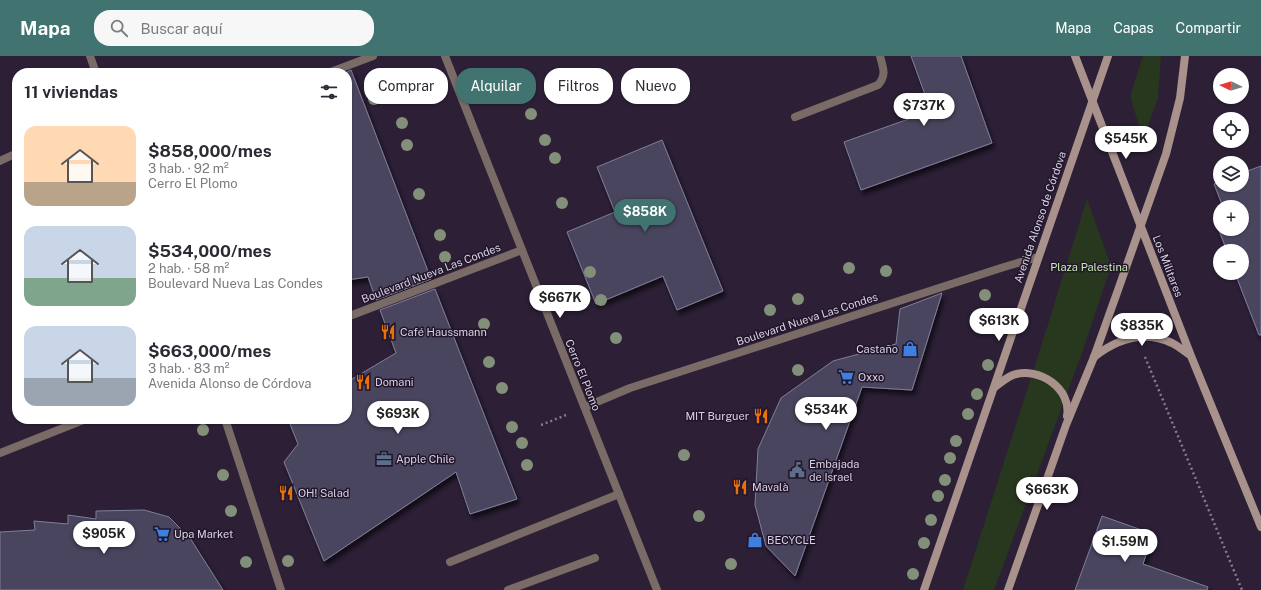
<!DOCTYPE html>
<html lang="es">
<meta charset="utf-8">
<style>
body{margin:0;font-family:"Public Sans",sans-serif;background:#f7f7f7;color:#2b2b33;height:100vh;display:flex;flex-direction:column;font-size:15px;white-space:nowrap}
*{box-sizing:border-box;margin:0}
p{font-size:13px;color:#7c7c81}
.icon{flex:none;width:22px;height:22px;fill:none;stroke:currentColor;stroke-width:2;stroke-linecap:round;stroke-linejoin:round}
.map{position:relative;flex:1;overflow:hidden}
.drawer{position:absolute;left:12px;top:12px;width:340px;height:356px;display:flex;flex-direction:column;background:#fff;border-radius:16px;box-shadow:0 1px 3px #0004}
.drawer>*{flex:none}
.hud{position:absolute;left:364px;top:12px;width:380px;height:36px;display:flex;gap:8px}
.needle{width:26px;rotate:275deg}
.tools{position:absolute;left:1213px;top:12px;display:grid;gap:8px}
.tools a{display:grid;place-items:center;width:36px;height:36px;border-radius:50%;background:#fff;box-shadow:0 1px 3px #0004;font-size:20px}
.price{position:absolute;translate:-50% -34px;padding:0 9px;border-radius:14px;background:#fff;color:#222;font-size:13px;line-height:26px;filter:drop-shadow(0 1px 2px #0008)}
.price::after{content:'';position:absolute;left:50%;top:24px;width:12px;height:9px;margin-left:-6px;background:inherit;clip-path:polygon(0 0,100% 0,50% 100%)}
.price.selected{background:#417470;color:#fff}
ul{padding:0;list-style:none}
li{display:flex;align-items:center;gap:12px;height:100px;padding:0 12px}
li span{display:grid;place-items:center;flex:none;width:112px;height:80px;border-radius:12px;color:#555}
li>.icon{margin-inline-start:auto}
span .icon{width:48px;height:48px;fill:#fffc;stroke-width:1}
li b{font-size:17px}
h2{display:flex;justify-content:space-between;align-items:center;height:48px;padding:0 12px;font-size:17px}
.pill{padding:0 14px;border-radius:16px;background:#fff;box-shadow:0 1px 3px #0004;font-size:14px;line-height:36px}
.pill.selected{background:#417470;color:#fff}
header{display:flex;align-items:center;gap:24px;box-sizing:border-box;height:56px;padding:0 20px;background:#417470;color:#fff}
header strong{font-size:19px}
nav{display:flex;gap:22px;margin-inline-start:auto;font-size:14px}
.search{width:280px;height:36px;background:#f7f7f7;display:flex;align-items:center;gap:10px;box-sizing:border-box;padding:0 14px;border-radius:16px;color:#7c7c81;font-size:15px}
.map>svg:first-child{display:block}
</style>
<header>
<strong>Mapa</strong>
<div class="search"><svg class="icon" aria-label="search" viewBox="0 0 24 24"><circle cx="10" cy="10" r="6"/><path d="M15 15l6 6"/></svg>Buscar aquí</div>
<nav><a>Mapa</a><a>Capas</a><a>Compartir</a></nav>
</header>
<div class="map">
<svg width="1261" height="534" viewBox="0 0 1261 534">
<defs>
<filter id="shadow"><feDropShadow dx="2.5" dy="4.5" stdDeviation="2" flood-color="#0009"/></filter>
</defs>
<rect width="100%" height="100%" fill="#2c1f36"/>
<g fill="#28381e">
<polygon points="1143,0 1161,0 1158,42 1143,83 1130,40"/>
<polygon points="1087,143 1111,210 1082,297 994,534 963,534 1044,281"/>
</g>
<g fill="#48455f" stroke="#807e9b" filter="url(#shadow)">
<polygon points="911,0 961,0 992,87 861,134 844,86 931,55"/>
<polygon points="351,14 431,223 376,244 368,221 347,224 347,16"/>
<polygon points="662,84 723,235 677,254 663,220 596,248 567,176 615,156 597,111"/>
<polygon points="1261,110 1261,279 1259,279 1235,217 1242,217 1242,195 1227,195 1218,172 1220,171 1220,173 1242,173 1242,151 1223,151 1214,128 1220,126 1220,129 1242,129 1242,117"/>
<polygon points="435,233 517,443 470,458 456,416 324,505 284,406 298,388 288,363 347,363 347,326 396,297 380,254"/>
<polygon points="942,237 912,334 862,331 795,520 766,490 755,449 758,393 781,342 833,305 896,288 900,253"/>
<polygon points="144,454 169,461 190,482 223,534 0,534 0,476 35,474 34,465 68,468 68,459 96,463 96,455"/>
<polygon points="1102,460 1153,478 1143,508 1208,531 1207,534 1075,534"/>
</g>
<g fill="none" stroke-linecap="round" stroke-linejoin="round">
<g stroke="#867c8f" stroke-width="2.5" stroke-dasharray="2 3" stroke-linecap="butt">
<polyline points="1145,301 1242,534"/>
<polyline points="541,369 566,359"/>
</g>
<g stroke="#7a6b67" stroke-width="8">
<polyline points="328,17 373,0"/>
<path d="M795,61L878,29C887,19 883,12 880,0"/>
<polyline points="450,506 619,438"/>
</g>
<g stroke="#7a6b67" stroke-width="8">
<polyline points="90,0 96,17"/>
<polyline points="0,105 17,97"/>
<polyline points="347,261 522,194"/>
<polyline points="585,351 630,332 1004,211 1038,201"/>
<polyline points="225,363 281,534"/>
<polyline points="0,397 86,363"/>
<polyline points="508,534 595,502"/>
</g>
<polyline stroke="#7a6b67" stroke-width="8" points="445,0 657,534"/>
<g stroke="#aa928c" stroke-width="8">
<polyline points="1075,0 1191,300 1261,471"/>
<path d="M1094,301C1117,283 1144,274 1172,287C1178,290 1184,295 1190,299"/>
<path d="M995,331C1001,326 1006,322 1013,319C1039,310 1072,333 1067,360"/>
<polyline points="924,534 1108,0"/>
<polyline points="1008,534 1066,369 1094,301 1118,234 1166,98 1180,42 1185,0"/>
</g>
</g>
<g fill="#82907a">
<circle cx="520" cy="33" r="6"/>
<circle cx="374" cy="43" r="6"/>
<circle cx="531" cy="58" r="6"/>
<circle cx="402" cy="67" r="6"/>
<circle cx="545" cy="84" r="6"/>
<circle cx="407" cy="89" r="6"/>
<circle cx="555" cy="102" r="6"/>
<circle cx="419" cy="138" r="6"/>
<circle cx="562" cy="147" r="6"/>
<circle cx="440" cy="179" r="6"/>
<circle cx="445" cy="201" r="6"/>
<circle cx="849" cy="212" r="6"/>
<circle cx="886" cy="215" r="6"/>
<circle cx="590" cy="216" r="6"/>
<circle cx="985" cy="239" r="6"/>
<circle cx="798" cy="243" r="6"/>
<circle cx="601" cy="244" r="6"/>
<circle cx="770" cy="254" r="6"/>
<circle cx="484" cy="268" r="6"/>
<circle cx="991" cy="271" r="6"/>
<circle cx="616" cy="282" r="6"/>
<circle cx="489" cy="306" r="6"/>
<circle cx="988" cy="309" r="6"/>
<circle cx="798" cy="314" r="6"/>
<circle cx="502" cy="332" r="6"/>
<circle cx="977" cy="338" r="6"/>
<circle cx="968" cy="358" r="6"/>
<circle cx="512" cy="371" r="6"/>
<circle cx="203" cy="374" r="6"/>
<circle cx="956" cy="385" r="6"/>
<circle cx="522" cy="387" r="6"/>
<circle cx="684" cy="399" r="6"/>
<circle cx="950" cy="402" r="6"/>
<circle cx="527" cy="409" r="6"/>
<circle cx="223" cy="419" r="6"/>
<circle cx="945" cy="424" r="6"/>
<circle cx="938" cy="440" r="6"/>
<circle cx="231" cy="455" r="6"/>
<circle cx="699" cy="460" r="6"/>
<circle cx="931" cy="464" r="6"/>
<circle cx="924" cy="487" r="6"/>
<circle cx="288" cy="505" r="6"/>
<circle cx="246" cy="506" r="6"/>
<circle cx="731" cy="508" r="6"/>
<circle cx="913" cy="518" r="6"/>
</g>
<defs>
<symbol id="restaurant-bare" viewBox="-9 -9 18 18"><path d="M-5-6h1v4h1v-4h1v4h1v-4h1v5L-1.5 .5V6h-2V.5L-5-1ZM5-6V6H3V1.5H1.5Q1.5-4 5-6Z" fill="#e8710a" stroke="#22162c" stroke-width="2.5" paint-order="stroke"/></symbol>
<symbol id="shop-bare" viewBox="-9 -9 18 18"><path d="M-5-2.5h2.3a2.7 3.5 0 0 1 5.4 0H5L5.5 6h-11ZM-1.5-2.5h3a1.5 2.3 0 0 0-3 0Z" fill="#3f7fe0" stroke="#22162c" stroke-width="2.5" paint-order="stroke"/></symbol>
<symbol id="supermarket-bare" viewBox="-9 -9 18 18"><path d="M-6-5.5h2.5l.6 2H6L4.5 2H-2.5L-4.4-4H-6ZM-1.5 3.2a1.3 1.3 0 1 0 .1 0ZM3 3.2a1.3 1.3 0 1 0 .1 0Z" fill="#3f7fe0" stroke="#22162c" stroke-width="2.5" paint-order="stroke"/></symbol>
<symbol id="office-bare" viewBox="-9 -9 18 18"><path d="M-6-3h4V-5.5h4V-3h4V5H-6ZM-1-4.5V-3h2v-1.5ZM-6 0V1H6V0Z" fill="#5c6f8a" stroke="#22162c" stroke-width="2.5" paint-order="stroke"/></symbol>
<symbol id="civic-bare" viewBox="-9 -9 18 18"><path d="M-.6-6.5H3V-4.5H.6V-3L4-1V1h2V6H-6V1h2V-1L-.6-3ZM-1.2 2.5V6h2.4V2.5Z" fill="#5c6f8a" stroke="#22162c" stroke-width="2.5" paint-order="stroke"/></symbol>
</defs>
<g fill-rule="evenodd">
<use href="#restaurant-bare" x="377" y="265" width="22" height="22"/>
<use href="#shop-bare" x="899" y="282" width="22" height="22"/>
<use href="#supermarket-bare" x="835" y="310" width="22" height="22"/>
<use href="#restaurant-bare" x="352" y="315" width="22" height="22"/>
<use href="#restaurant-bare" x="750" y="349" width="22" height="22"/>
<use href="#office-bare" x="373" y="392" width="22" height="22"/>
<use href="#civic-bare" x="786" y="403" width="22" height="22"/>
<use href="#restaurant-bare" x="729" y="420" width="22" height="22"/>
<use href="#restaurant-bare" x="275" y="426" width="22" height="22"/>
<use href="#supermarket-bare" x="151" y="467" width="22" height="22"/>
<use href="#shop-bare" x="744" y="473" width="22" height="22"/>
</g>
<g text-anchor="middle" stroke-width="3" stroke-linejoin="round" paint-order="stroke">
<g font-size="11" fill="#d9d2e1" stroke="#22162c">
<text transform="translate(1040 161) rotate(-71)" y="4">Avenida Alonso de Córdova</text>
<text transform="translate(1168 210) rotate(69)" y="4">Los Militares</text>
<text transform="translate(431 217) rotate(-21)" y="4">Boulevard Nueva Las Condes</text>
<text transform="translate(807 263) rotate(-18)" y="4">Boulevard Nueva Las Condes</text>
<text transform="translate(583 319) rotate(68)" y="4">Cerro El Plomo</text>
</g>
<g font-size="11" fill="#c8edb1" stroke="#22162c">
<text x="1089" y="215">Plaza Palestina</text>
</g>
<g font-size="11" fill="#d9d2e1" stroke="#22162c" text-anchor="start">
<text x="400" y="280">Café Haussmann</text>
<text x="898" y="297" text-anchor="end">Castaño</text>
<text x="858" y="325">Oxxo</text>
<text x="375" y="330">Domani</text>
<text x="749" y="364" text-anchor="end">MIT Burguer</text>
<text x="396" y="407">Apple Chile</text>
<text x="809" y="412">Embajada<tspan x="809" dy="13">de Israel</tspan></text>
<text x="752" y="435">Mavalà</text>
<text x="298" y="441">OH! Salad</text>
<text x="174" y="482">Upa Market</text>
<text x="767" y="488">BECYCLE</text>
</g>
</g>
</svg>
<div class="tools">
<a><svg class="needle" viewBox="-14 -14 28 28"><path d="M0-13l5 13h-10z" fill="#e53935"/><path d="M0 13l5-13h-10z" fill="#7c7c81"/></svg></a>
<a><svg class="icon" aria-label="locate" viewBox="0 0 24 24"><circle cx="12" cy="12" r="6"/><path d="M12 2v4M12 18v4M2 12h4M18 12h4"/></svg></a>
<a><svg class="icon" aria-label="layers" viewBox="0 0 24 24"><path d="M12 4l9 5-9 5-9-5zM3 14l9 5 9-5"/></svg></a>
<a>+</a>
<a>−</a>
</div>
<b class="price" style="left:924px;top:71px">$737K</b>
<b class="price" style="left:1126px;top:104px">$545K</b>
<b class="price selected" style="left:645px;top:177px">$858K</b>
<b class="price" style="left:560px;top:263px">$667K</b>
<b class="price" style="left:999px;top:286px">$613K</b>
<b class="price" style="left:1142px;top:291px">$835K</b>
<b class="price" style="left:826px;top:375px">$534K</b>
<b class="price" style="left:398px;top:379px">$693K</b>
<b class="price" style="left:1047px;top:455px">$663K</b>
<b class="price" style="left:104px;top:499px">$905K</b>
<b class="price" style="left:1125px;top:507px">$1.59M</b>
<div class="hud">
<a class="pill">Comprar</a>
<a class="pill selected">Alquilar</a>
<a class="pill">Filtros</a>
<a class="pill">Nuevo</a>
</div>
<section class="drawer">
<h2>11 viviendas<svg class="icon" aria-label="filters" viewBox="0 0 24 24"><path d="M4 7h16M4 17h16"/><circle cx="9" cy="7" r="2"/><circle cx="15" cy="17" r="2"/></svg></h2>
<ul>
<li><span style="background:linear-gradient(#ffd9b3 70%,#b9a48a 0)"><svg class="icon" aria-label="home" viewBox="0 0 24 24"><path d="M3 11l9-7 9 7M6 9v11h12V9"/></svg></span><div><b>$858,000/mes</b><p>3 hab. · 92 m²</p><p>Cerro El Plomo</p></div></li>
<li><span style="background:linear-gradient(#c9d6e8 65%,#7fa58c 0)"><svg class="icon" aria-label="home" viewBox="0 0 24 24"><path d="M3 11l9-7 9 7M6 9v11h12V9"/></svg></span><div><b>$534,000/mes</b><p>2 hab. · 58 m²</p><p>Boulevard Nueva Las Condes</p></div></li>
<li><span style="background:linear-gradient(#c9d6e8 65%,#9aa5b1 0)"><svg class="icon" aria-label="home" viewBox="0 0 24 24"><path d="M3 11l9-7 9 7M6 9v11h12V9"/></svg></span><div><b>$663,000/mes</b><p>3 hab. · 83 m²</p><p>Avenida Alonso de Córdova</p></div></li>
</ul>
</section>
</div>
